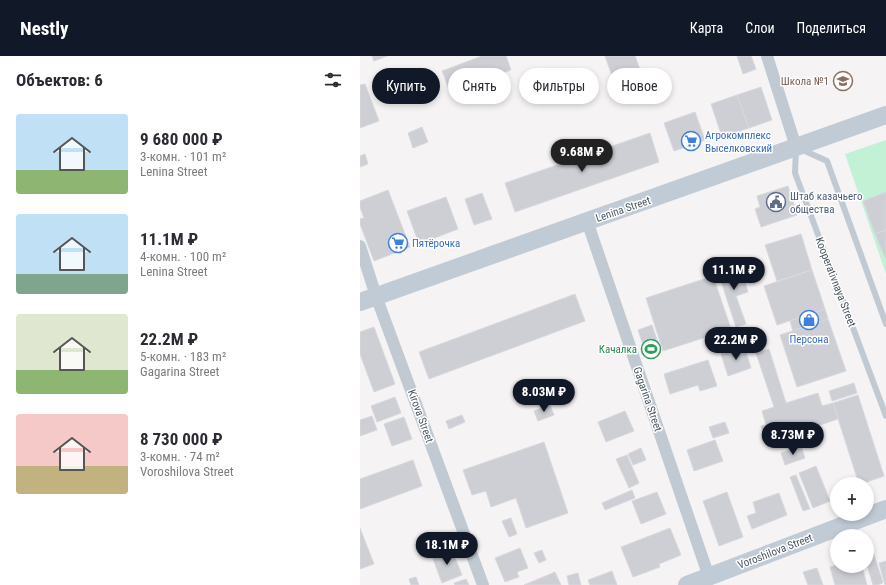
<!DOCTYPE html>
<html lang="ru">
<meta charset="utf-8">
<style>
body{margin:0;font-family:"Roboto Condensed",sans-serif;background:#f7f7f7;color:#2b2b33;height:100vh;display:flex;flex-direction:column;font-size:15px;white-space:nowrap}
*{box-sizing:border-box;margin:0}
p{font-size:13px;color:#7c7c81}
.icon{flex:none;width:22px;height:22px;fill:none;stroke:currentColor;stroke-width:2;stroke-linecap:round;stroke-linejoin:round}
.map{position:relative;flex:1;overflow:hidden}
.drawer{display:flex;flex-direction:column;background:#fff;width:360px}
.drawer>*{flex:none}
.guide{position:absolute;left:12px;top:12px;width:380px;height:36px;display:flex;gap:8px}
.fabs{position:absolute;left:470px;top:421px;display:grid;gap:8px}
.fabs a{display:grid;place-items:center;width:44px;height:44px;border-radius:50%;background:#fff;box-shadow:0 2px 6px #0003;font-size:20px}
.price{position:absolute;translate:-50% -34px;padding:0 9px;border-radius:14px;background:#111827;color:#fff;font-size:13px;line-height:26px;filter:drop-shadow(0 1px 2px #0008)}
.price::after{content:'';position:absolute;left:50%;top:24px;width:12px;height:9px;margin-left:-6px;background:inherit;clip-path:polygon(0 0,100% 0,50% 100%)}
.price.active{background:#222;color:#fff}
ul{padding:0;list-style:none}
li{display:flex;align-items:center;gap:12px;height:100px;padding:0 16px}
li span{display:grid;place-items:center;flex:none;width:112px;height:80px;border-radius:4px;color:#555}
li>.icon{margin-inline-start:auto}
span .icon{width:48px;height:48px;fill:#fffc;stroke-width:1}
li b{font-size:17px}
h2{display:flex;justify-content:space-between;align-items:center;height:48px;padding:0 16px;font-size:17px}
.tag{padding:0 14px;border-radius:18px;background:#fff;box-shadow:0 2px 6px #0003;font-size:14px;line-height:36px}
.tag.active{background:#111827;color:#fff}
header{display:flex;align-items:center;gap:24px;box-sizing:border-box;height:56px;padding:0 20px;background:#111827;color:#fff}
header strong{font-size:19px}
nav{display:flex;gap:22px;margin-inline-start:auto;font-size:14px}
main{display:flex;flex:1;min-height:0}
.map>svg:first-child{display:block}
</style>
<header>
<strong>Nestly</strong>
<nav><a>Карта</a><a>Слои</a><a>Поделиться</a></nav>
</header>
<main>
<section class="drawer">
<h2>Объектов: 6<svg class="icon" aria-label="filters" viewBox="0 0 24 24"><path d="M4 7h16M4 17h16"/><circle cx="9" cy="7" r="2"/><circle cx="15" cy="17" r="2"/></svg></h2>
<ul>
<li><span style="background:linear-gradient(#bfe0f5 70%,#8fb573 0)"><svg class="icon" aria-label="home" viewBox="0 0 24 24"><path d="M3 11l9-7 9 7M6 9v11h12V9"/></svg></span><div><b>9 680 000 ₽</b><p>3-комн. · 101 m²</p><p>Lenina Street</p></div></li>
<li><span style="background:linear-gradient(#bfe0f5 75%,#7fa58c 0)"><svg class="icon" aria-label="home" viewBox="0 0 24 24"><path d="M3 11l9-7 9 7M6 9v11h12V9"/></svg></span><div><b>11.1M ₽</b><p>4-комн. · 100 m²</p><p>Lenina Street</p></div></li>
<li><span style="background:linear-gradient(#dfe7d0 70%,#8fb573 0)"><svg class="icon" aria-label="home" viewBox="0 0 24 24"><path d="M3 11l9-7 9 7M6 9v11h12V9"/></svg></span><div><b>22.2M ₽</b><p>5-комн. · 183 m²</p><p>Gagarina Street</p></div></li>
<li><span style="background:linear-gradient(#f6c9c9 65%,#c2b280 0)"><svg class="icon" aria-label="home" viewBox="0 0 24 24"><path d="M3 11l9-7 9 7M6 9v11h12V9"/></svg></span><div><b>8 730 000 ₽</b><p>3-комн. · 74 m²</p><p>Voroshilova Street</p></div></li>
</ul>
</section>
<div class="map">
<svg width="526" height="529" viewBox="0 0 526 529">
<rect width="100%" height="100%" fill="#f5f3f3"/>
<polygon fill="#c3f1d5" points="526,84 526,218 485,98"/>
<g fill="#cdcfd5" stroke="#d7d9de">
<polygon points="12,0 27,0 14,5"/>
<polygon points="122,0 146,0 151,14 90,36 82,15"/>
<polygon points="245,0 275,0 285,27 258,37"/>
<polygon points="377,0 391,0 396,13 383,18"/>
<polygon points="5,28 19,65 0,72 0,29"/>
<polygon points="401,31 412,64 389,72 377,39"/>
<polygon points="377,39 389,72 362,81 351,48"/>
<polygon points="335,56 345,84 314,95 304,67"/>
<polygon points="62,71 68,86 53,92 48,77"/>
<polygon points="290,77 299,106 155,156 145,127"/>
<polygon points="5,98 8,108 0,111 0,100"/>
<polygon points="428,130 437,159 401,171 395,153 400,151 397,140"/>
<polygon points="28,134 50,191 14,205 0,168 0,163 4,162 0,151 0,145"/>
<polygon points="526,136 526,174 515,178 503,145"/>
<polygon points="122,137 132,163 114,169 105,143"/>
<polygon points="86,141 98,173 59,188 47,155"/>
<polygon points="526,174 526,202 525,202 515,178"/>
<polygon points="441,178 452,214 417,225 405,189"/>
<polygon points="380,209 388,236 376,240 386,268 376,271 358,216"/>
<polygon points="452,214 465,253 417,269 404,230"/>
<polygon points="353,220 371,273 303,295 286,242"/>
<polygon points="215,238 225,265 69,323 59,296"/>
<polygon points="465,253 468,263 433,275 430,265"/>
<polygon points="468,263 486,315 437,331 420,279"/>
<polygon points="292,269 301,296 287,301 278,274"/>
<polygon points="14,271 35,328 14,336 0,298 0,276"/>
<polygon points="384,290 391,312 368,320 361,298"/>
<polygon points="409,293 426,347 458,337 462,350 473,347 478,363 406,387 401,370 406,369 402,355 414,351 396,297"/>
<polygon points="348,304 357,330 340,335 338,329 310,338 304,318"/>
<polygon points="494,327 497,337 472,345 469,335"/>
<polygon points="498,339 524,420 501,428 499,428 473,347"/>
<polygon points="35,341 41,357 17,366 11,350"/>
<polygon points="190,349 194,359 178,365 174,355"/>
<polygon points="265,355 274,375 246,386 238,366"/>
<polygon points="102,359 105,366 89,373 86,365"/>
<polygon points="12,360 17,374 0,380 0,364"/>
<polygon points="44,361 52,383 32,390 24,368"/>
<polygon points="365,366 369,377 353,382 349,371"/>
<polygon points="355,384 363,405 334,415 327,394"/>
<polygon points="184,386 208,457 166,472 156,442 131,451 126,435 112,439 103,414"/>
<polygon points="441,390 445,402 425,409 421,397"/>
<polygon points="281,392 286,404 273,409 268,398"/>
<polygon points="267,399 279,427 269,432 256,403"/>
<polygon points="53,404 62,430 0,453 0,423"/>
<polygon points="456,410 470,445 453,452 439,417"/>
<polygon points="436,419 450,453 443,455 430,421"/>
<polygon points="272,434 275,442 245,454 242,447"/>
<polygon points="297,436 306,458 281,468 272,445"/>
<polygon points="367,436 383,481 359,490 343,445"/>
<polygon points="419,437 427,459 392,473 387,460 396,457 393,446"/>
<polygon points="151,462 157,478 149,481 142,465"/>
<polygon points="0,472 14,508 0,513"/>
<polygon points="310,472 321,499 299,508 300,511 273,521 261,491"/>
<polygon points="91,492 102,519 82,527 72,500"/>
<polygon points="160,492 168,512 157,516 159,521 145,526 135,502"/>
<polygon points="512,492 523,527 517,529 513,529 507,509 507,494"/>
<polygon points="182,494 186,504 179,507 174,497"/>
<polygon points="526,505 526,529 525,529 519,507"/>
<polygon points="477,509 502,510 507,529 475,529 470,511"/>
<polygon points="457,512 463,529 448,529 443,516"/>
<polygon points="252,515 257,529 230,529 228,524"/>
<polygon points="195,516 201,529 164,529"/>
<polygon points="218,517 221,529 209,529 207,520"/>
<polygon points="56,521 59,529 51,529 49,523"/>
<polygon points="106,523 109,529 95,529 94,527"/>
</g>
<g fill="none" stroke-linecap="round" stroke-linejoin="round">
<polyline stroke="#c1cad2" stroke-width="6" points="526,268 467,105 436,91 435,117 526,360"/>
<g stroke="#c1cad2" stroke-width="12">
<polyline points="407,0 436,91"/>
<polyline points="227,165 349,521"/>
<polyline points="0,190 16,240 123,529"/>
</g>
<g stroke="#c1cbd6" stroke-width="18">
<polyline points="0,246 526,59"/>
<polyline points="327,529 526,453"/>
</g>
</g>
<defs>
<symbol id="school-ring" viewBox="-11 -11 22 22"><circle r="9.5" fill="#fff" stroke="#8d6e63" stroke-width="1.5"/><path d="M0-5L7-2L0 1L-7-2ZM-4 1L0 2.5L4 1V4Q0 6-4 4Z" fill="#8d6e63"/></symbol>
<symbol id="supermarket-ring" viewBox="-11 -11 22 22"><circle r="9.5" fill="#fff" stroke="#3f7fe0" stroke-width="1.5"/><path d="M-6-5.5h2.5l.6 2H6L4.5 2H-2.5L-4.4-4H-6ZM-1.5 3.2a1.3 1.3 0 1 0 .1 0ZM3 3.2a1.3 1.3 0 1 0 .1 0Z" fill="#3f7fe0"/></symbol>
<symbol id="civic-ring" viewBox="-11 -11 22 22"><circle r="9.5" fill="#fff" stroke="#5c6f8a" stroke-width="1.5"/><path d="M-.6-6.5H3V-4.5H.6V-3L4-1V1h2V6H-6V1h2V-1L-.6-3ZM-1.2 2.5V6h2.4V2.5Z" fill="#5c6f8a"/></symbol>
<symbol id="shop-ring" viewBox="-11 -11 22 22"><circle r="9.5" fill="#fff" stroke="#3f7fe0" stroke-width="1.5"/><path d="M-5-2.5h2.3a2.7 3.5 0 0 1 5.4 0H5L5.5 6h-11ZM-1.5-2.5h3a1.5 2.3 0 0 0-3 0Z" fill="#3f7fe0"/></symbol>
<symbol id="stadium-ring" viewBox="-11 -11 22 22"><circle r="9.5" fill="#fff" stroke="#2e9e5b" stroke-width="1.5"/><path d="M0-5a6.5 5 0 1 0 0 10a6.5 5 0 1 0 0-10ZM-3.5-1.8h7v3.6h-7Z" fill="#2e9e5b"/></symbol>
</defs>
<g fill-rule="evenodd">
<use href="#school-ring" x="472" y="14" width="22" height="22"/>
<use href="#supermarket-ring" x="320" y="74" width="22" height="22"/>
<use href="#civic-ring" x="405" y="135" width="22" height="22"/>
<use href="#supermarket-ring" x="27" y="176" width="22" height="22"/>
<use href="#shop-ring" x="438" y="253" width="22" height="22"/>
<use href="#stadium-ring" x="280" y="282" width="22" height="22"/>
</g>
<g text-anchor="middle" stroke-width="3" stroke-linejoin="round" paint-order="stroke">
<g font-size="11" fill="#785e54" stroke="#fff" text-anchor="end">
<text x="469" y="29">Школа №1</text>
</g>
<g font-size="11" fill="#366cbe" stroke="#fff" text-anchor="start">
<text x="345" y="83">Агрокомплекс<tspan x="345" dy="13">Выселковский</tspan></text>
<text x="52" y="191">Пятёрочка</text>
<text x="449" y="287" text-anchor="middle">Персона</text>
</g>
<g font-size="11" fill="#4e5e75" stroke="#fff" text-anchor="start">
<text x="430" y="144">Штаб казачьего<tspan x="430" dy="13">общества</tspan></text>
</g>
<g font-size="11" fill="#4a5661" stroke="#fff">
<text transform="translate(263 153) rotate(-19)" y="4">Lenina Street</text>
<text transform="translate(476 226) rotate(69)" y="4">Kooperativnaya Street</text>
<text transform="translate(288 343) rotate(71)" y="4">Gagarina Street</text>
<text transform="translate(61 360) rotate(70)" y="4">Kirova Street</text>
<text transform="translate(415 495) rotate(-21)" y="4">Voroshilova Street</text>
</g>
<g font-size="11" fill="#27864d" stroke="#fff" text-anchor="end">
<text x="277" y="297">Качалка</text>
</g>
</g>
</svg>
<div class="fabs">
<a>+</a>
<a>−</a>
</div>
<b class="price active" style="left:222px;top:117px">9.68M ₽</b>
<b class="price" style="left:374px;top:235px">11.1M ₽</b>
<b class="price" style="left:376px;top:305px">22.2M ₽</b>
<b class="price" style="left:184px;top:357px">8.03M ₽</b>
<b class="price" style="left:433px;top:400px">8.73M ₽</b>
<b class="price" style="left:87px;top:510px">18.1M ₽</b>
<div class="guide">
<a class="tag active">Купить</a>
<a class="tag">Снять</a>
<a class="tag">Фильтры</a>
<a class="tag">Новое</a>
</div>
</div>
</main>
